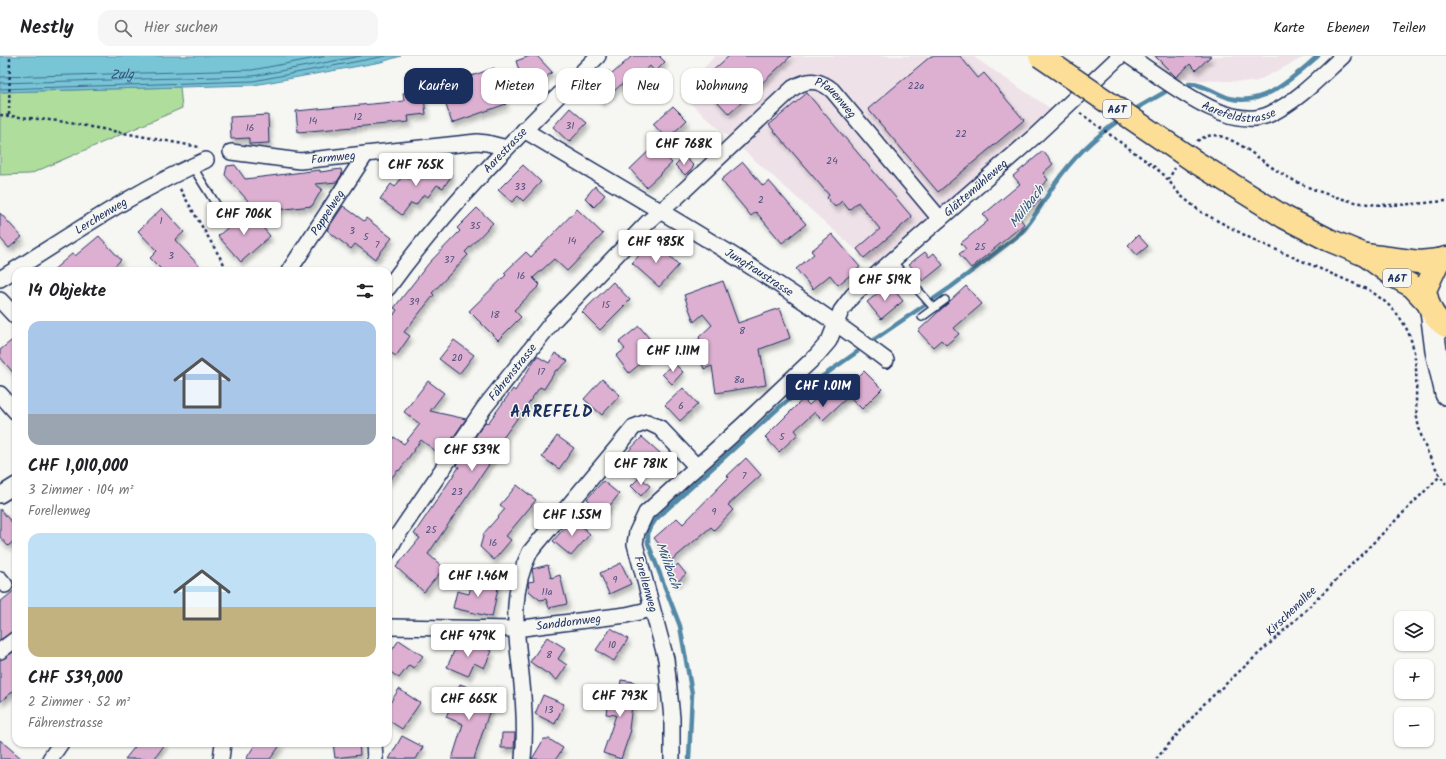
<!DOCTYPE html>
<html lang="de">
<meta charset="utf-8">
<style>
body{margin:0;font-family:Kalam,sans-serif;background:#f6f6f6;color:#202124;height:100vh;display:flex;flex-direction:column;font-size:15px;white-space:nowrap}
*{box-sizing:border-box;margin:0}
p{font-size:13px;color:#757577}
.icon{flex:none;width:22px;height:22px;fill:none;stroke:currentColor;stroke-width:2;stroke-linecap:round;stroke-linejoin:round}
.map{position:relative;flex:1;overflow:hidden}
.drawer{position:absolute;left:12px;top:211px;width:380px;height:480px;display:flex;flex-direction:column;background:#fff;border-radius:12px;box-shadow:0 1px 3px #0004}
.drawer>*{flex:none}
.top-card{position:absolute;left:404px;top:12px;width:380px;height:36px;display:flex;gap:8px}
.controls{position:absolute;left:1394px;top:555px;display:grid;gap:8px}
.controls a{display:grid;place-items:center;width:40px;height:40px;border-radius:8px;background:#fff;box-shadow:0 1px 3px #0004;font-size:20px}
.price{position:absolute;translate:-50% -34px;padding:0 9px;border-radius:4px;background:#fff;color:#222;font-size:13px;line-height:26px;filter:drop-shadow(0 1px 2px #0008)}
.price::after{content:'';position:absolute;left:50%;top:24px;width:12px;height:9px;margin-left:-6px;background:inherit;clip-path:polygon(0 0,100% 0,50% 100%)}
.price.active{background:#1b2f5e;color:#fff}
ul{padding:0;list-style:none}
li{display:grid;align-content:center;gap:8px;height:212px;padding:0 16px}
li span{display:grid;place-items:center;height:124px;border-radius:12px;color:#555}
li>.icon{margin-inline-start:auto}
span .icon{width:72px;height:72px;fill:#fffc;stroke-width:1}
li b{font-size:17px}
h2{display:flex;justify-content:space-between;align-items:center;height:48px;padding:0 16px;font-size:17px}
.pill{padding:0 14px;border-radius:12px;background:#fff;box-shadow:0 1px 3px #0004;font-size:14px;line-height:36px}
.pill.active{background:#1b2f5e;color:#fff}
header{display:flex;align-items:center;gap:24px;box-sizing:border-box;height:56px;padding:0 20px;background:#fff;border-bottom:1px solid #e0e0e0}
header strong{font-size:19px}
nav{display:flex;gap:22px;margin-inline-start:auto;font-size:14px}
.search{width:280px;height:36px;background:#f6f6f6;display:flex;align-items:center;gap:10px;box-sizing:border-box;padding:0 14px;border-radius:12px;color:#757577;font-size:15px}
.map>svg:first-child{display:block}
</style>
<header>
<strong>Nestly</strong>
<div class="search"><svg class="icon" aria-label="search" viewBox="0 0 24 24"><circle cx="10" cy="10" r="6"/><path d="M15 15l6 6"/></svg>Hier suchen</div>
<nav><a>Karte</a><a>Ebenen</a><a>Teilen</a></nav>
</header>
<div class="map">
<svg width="1446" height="703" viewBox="0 0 1446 703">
<defs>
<filter id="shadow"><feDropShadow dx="2.5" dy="4.5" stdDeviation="2" flood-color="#0004"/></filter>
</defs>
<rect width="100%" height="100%" fill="#f6f6f2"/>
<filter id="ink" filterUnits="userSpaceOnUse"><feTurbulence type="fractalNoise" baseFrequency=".025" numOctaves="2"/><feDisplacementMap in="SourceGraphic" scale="8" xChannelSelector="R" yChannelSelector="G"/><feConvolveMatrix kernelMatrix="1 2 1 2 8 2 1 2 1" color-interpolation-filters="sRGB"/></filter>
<g filter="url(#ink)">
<g fill="#eee1e8">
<polygon points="715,0 972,0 1057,57 881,216 680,38"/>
<polygon points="1151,0 1306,0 1255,26 1175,23"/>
</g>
<polygon fill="#aedd9c" stroke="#64867d" points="180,31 182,52 30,118 0,119 0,36"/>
<polygon fill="#78c5d6" stroke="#5389a6" points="0,0 401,0 381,6 254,29 0,36"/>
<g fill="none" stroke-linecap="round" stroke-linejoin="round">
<g stroke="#406b8e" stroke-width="1">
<path id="s1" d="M0,21L252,14L327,0"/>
<polyline points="0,27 253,20 361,0"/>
<polyline points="0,33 253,25 386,0"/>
</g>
<g stroke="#5389a6" stroke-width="4.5">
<path d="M1189,28C1202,27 1216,38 1229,42C1264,52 1294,20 1318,0"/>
<polyline points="1132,55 1165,36"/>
<path d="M875,283L951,231L1019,179C1034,164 1042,147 1054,129C1071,104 1096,80 1121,63"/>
<polyline points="689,703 692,638 680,570 648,487 648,475 656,463 783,348 857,296"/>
</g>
</g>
<g fill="#ddb0d2" stroke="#1b2f5e" filter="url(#shadow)">
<polygon points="530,0 537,0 552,16 527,39 516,5"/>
<polygon points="632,0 661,0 660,1 665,6 655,16 650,10 641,18 637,14 602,46 589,32 609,15 612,18"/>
<polygon points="729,0 791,0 729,58 705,32 714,23 709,18"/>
<polygon points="931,0 960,0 978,22 984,17 1024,64 938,136 868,53"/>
<polygon points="1155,0 1211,0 1196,14 1190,8 1176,21"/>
<polygon points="494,12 506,48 452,67 440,31"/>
<polygon points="423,35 426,58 408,60 409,66 298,76 296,55 404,45 403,37"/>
<polygon points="807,37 912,161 864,202 857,193 880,173 858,146 849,154 842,145 835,151 827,142 829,139 769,69"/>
<polygon points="673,50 687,64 667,83 653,68"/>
<polygon points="570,52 587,67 569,86 553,71"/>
<polygon points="268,59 269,87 249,88 249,82 231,83 230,61"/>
<polygon points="655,89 672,107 646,131 630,113"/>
<polygon points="1043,95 1053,108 1043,117 1048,124 1034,136 1041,144 1019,161 1024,168 971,212 959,198 966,193 961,187 988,165 983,159 1020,128 1013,120"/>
<polygon points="684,100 694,110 685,119 675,109"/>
<polygon points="743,106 763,130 769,125 806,168 782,187 756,156 751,160 721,124"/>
<polygon points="436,107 452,119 443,132 437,129 428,141 424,138 416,149 411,147 402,159 380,143 391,128 395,131 403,119 409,123 416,113 420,116 424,108"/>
<polygon points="235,109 245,123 320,114 320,116 341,113 342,118 337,126 315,128 322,133 312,150 258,156 225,119 227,110"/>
<polygon points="523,109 541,126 523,145 518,140 512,146 498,134"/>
<polygon points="595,130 605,139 594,151 585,142"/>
<polygon points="343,150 364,165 366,162 392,182 375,203 355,188 351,193 327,174"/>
<polygon points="162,152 184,176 175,184 204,215 163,215 150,202 157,195 138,175"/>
<polygon points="477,152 493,167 465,196 468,199 432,237 434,239 404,276 410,280 396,300 388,295 388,267 397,254 394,252 429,207 460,175 457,172"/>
<polygon points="577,153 603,178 567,215 554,203 533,222 540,229 514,254 521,261 498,284 469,255 506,219 504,217 526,196 531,201"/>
<polygon points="248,154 270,180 241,206 218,180"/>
<polygon points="0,157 22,181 9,192 0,182"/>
<polygon points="832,178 860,211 838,229 830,219 813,233 796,213 814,198 811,195"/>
<polygon points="1138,179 1148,190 1137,199 1128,189"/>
<polygon points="99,180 121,204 109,215 52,215 73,197 75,200"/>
<polygon points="653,184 679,209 659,231 632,207"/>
<polygon points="925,196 929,201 934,197 943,209 923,225 909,208"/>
<polygon points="723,225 738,267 780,252 790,282 760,293 766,329 716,337 712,310 704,313 694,285 700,283 699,281 712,269 703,258 694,266 684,239"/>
<polygon points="613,226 630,244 600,274 582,256"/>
<polygon points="889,228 903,245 881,263 867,246"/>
<polygon points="966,230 982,248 954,272 959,278 946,289 941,284 933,291 918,275"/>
<polygon points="639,270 658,293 629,317 616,300 625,293 619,286"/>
<polygon points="16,281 16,320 0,301 0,294"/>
<polygon points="454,284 474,299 459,318 439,303"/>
<polygon points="555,297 568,305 558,314 556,314 544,333 540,331 500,386 503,388 428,498 444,512 424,536 396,511 420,482 414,478 459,411 456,409 485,366 488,367 513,333 515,335 537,300 549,307"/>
<polygon points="674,307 683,316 672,328 662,318"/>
<polygon points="864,315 882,333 862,353 849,340 823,364 815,356 795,374 798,378 779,396 765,381 803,343 809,349 825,335 829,339 850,319 855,324"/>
<polygon points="602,323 620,339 602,359 584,343"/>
<polygon points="428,325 444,337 430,355 466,363 441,399 421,384 399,415 398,414 388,426 388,390 394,381 404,388 420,368 404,356"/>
<polygon points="683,332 698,348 680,365 665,349"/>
<polygon points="557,380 574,392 559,413 542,401"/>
<polygon points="642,381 660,397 638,421 620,404"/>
<polygon points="746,402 761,419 728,449 733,454 714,474 711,471 672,504 654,482 677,462 683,468 729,421 727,420"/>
<polygon points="640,421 650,430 641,440 631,430"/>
<polygon points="603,425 619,438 604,457 587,443"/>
<polygon points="517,429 536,444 506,480 511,484 494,504 480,491 484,477 505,453 500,449"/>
<polygon points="0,453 16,471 16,483 8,490 0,481"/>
<polygon points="573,462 590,478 571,500 553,485"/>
<polygon points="621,507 631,528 609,538 600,517"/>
<polygon points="678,508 686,518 676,527 668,517"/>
<polygon points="548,509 551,522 560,519 567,548 549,552 546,543 540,544 529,535 528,526 534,525 532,513"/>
<polygon points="473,521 499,527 492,561 453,552 457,535 469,538"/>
<polygon points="16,533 16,574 0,584 0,546"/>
<polygon points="611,572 628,583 614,605 596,594"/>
<polygon points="547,581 565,592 558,603 567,609 557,624 530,606"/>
<polygon points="399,584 423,600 414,612 409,609 399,622 388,614 388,600"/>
<polygon points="458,586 474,593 477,588 492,595 484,612 474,607 468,620 447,611"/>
<polygon points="16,594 16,633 0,646 0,604"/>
<polygon points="621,624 635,626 629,673 631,674 621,703 603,697 616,659 606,658 610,631 620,632"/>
<polygon points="460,628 485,638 482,646 491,650 474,703 452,703 463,668 446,661"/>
<polygon points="399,633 420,647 402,673 388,664 388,650"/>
<polygon points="543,639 564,648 555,668 535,658"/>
<polygon points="502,677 515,677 514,692 501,692"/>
<polygon points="402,680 423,691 416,703 389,703"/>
<polygon points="544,683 549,683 563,692 556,703 532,703"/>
<polygon points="0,684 22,703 0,703"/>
<polygon points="138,687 166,687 154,703 125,703"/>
<polygon points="256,687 282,687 270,703 246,703"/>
<polygon points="333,687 359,687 360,699 335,702"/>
</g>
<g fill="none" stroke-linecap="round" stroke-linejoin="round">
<defs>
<g id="service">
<polyline points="192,110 226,164"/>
<polyline points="892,205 934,252"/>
<polyline points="922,261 945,244"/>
</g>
<g id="minor">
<path id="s2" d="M1129,0C1163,22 1228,78 1270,58C1298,45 1320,21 1343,0"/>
<path id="s3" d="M524,74C647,148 772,217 886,304"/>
<path id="s4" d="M231,96L300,105L477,86L487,87L507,92"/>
<path id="s5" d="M289,215L366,98"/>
<path id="s6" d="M0,223C67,182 133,135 206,104"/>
<path id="s7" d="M388,232C449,147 524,74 598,0"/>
<polyline points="0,244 16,261"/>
<polyline points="0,338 16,356"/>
<polyline points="0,439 16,429"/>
<path id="s8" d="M388,496L395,483L484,352L553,265L648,166L676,142L793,32C808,23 818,23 832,34L940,163"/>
<polyline points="0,523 5,529"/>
<path id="s9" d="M388,571L515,573L626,559L652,553"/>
<polyline points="0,595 16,583"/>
<polyline points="374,687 375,703"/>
<polyline points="50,703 61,687"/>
<polyline points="221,703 223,687"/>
<path d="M523,703C526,675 524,646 521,618C516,574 509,537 530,496L634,371L647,366L660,372L697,411"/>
<path id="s10" d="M672,703V662L666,603L635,488L637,476L646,457L743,369L817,299L829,285L841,255L853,239L1036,79L1120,0"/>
</g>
<polyline id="secondary" points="1431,255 1436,295 1446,338"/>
<path id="primary" d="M1446,202L1439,204L1425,234C1428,249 1432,262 1446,270"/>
<g id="trunk">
<polyline points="1194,105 1284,161 1329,184 1365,199 1392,219 1412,230 1427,246"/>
<polyline points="1365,199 1419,206 1439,204"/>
</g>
</defs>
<use href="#service" stroke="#1b2f5e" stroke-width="10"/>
<use href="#minor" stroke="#1b2f5e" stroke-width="18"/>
<use href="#secondary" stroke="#1b2f5e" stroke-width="24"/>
<use href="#primary" stroke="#1b2f5e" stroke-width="25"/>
<use href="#trunk" stroke="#1b2f5e" stroke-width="25"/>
<g stroke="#1b2f5e" stroke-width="2.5" stroke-dasharray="3 3" stroke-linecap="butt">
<path d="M1080,57L1156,112L1165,120L1180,139L1201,156L1256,185L1369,234C1400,254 1414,276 1416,313C1417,329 1415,346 1417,362C1421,386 1432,408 1446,428"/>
<polyline points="0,59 59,65 199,91"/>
<polyline points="9,59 10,0"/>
<path d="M1197,85C1204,81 1210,78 1219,80C1239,84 1261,105 1279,116C1298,128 1321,137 1343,143C1377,153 1411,148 1446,145"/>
<polyline points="1168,124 1175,112"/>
<polyline points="180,133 228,215"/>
<polyline points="1156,703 1204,648 1304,556 1440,420"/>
</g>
<use href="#service" stroke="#f6f6f2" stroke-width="7"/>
<use href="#minor" stroke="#f6f6f2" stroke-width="15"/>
<use href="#secondary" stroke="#f6f6f2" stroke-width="21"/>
<use href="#primary" stroke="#fcde96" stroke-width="22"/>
<use href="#trunk" stroke="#fcde96" stroke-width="22"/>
<defs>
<polyline id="trunk-bridge" points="1040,0 1194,105"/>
</defs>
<use href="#trunk-bridge" stroke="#1b2f5e" stroke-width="25" stroke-linecap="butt"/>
<use href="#trunk-bridge" stroke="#fcde96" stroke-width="22"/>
</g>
</g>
<g text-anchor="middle" stroke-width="3" stroke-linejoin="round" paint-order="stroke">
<g font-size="10" fill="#4c4f7b">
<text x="916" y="33">22a</text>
<text x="358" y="64">12</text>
<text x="313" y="68">14</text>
<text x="570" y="73">31</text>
<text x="250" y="75">16</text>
<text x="961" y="81">22</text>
<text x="832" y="108">24</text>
<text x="520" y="134">33</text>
<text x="761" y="147">2</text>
<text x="161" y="168">1</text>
<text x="475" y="173">35</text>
<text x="352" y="178">3</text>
<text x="366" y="184">5</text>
<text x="572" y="188">14</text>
<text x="377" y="192">7</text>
<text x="980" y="194">25</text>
<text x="171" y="203">3</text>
<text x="449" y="207">37</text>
<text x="521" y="223">16</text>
<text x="414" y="249">39</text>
<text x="606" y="252">15</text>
<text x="495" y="262">18</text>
<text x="742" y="278">8</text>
<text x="457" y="305">20</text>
<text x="541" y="319">17</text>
<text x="739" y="327">8a</text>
<text x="681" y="353">6</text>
<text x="782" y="384">5</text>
<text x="744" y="423">7</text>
<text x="457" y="439">23</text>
<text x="714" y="459">9</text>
<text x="431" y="477">25</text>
<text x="493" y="490">16</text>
<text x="615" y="527">9</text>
<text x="547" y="539">11a</text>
<text x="612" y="592">10</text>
<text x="549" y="602">8</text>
<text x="549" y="657">13</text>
</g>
<g fill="#f6f6f2" stroke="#5d6b8a" stroke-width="1">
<rect x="1103" y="44" width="28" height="18" rx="3"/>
<rect x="1383" y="213" width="28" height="18" rx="3"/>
</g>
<g font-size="11" font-weight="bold" fill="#1b2f5e">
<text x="1117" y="57">A6T</text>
<text x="1397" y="226">A6T</text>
</g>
<g font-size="12" fill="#1b2f5e" stroke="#f6f6f2">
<text dy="4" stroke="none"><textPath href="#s8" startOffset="669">Pfauenweg</textPath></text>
<text dy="4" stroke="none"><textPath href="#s2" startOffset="126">Aarefeldstrasse</textPath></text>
<text dy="4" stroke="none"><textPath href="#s7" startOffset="181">Aarestrasse</textPath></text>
<text dy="4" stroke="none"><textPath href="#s4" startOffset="103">Farmweg</textPath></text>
<text dy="4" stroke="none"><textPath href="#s10" startOffset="719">Glättemühleweg</textPath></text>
<text dy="4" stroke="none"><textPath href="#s5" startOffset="70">Pappelweg</textPath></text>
<text dy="4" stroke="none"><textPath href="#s6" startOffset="119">Lerchenweg</textPath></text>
<text dy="4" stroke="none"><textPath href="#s3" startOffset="275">Jungfraustrasse</textPath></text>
<text dy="4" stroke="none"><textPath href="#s8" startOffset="219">Fährenstrasse</textPath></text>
<text transform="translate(646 528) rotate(74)" y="4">Forellenweg</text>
<text transform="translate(1291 555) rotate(-44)" y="4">Kirschenallee</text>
<text dy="4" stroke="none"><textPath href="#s9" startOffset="181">Sanddornweg</textPath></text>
</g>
<g font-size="13" font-style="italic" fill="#32547c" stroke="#f6f6f2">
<text dy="5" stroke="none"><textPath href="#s1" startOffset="122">Zulg</textPath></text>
<text transform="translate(1026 150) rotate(-53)" y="5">Mülibach</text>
<text transform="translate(669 509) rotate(70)" y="5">Mülibach</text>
</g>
<g font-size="16" font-weight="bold" letter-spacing="1" fill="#1b2f5e" stroke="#f6f6f2">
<text x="552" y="361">AAREFELD</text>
</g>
</g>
</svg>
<div class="controls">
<a><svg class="icon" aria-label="layers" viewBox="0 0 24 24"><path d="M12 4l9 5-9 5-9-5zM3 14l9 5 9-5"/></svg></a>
<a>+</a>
<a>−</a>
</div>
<b class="price" style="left:684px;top:110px">CHF 768K</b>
<b class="price" style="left:416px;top:131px">CHF 765K</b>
<b class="price" style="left:244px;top:180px">CHF 706K</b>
<b class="price" style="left:656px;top:208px">CHF 985K</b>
<b class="price" style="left:885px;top:246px">CHF 519K</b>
<b class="price" style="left:673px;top:317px">CHF 1.11M</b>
<b class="price active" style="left:823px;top:352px">CHF 1.01M</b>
<b class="price" style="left:472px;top:416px">CHF 539K</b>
<b class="price" style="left:641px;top:430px">CHF 781K</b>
<b class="price" style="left:572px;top:481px">CHF 1.55M</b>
<b class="price" style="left:478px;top:542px">CHF 1.46M</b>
<b class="price" style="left:468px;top:602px">CHF 479K</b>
<b class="price" style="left:620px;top:662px">CHF 793K</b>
<b class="price" style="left:469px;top:665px">CHF 665K</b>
<div class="top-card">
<a class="pill active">Kaufen</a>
<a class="pill">Mieten</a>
<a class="pill">Filter</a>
<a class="pill">Neu</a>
<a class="pill">Wohnung</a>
</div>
<section class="drawer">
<h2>14 Objekte<svg class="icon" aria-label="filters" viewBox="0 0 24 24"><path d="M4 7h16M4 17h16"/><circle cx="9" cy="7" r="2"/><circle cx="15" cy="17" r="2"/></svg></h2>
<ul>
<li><span style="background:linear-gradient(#a9c7e8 75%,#9aa5b1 0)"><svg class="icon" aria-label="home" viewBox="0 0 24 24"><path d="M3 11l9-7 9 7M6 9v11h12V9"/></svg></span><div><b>CHF 1,010,000</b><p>3 Zimmer · 104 m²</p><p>Forellenweg</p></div></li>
<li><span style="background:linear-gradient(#bfe0f5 60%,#c2b280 0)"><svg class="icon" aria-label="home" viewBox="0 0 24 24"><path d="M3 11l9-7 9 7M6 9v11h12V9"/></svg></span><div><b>CHF 539,000</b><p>2 Zimmer · 52 m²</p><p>Fährenstrasse</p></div></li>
</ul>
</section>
</div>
